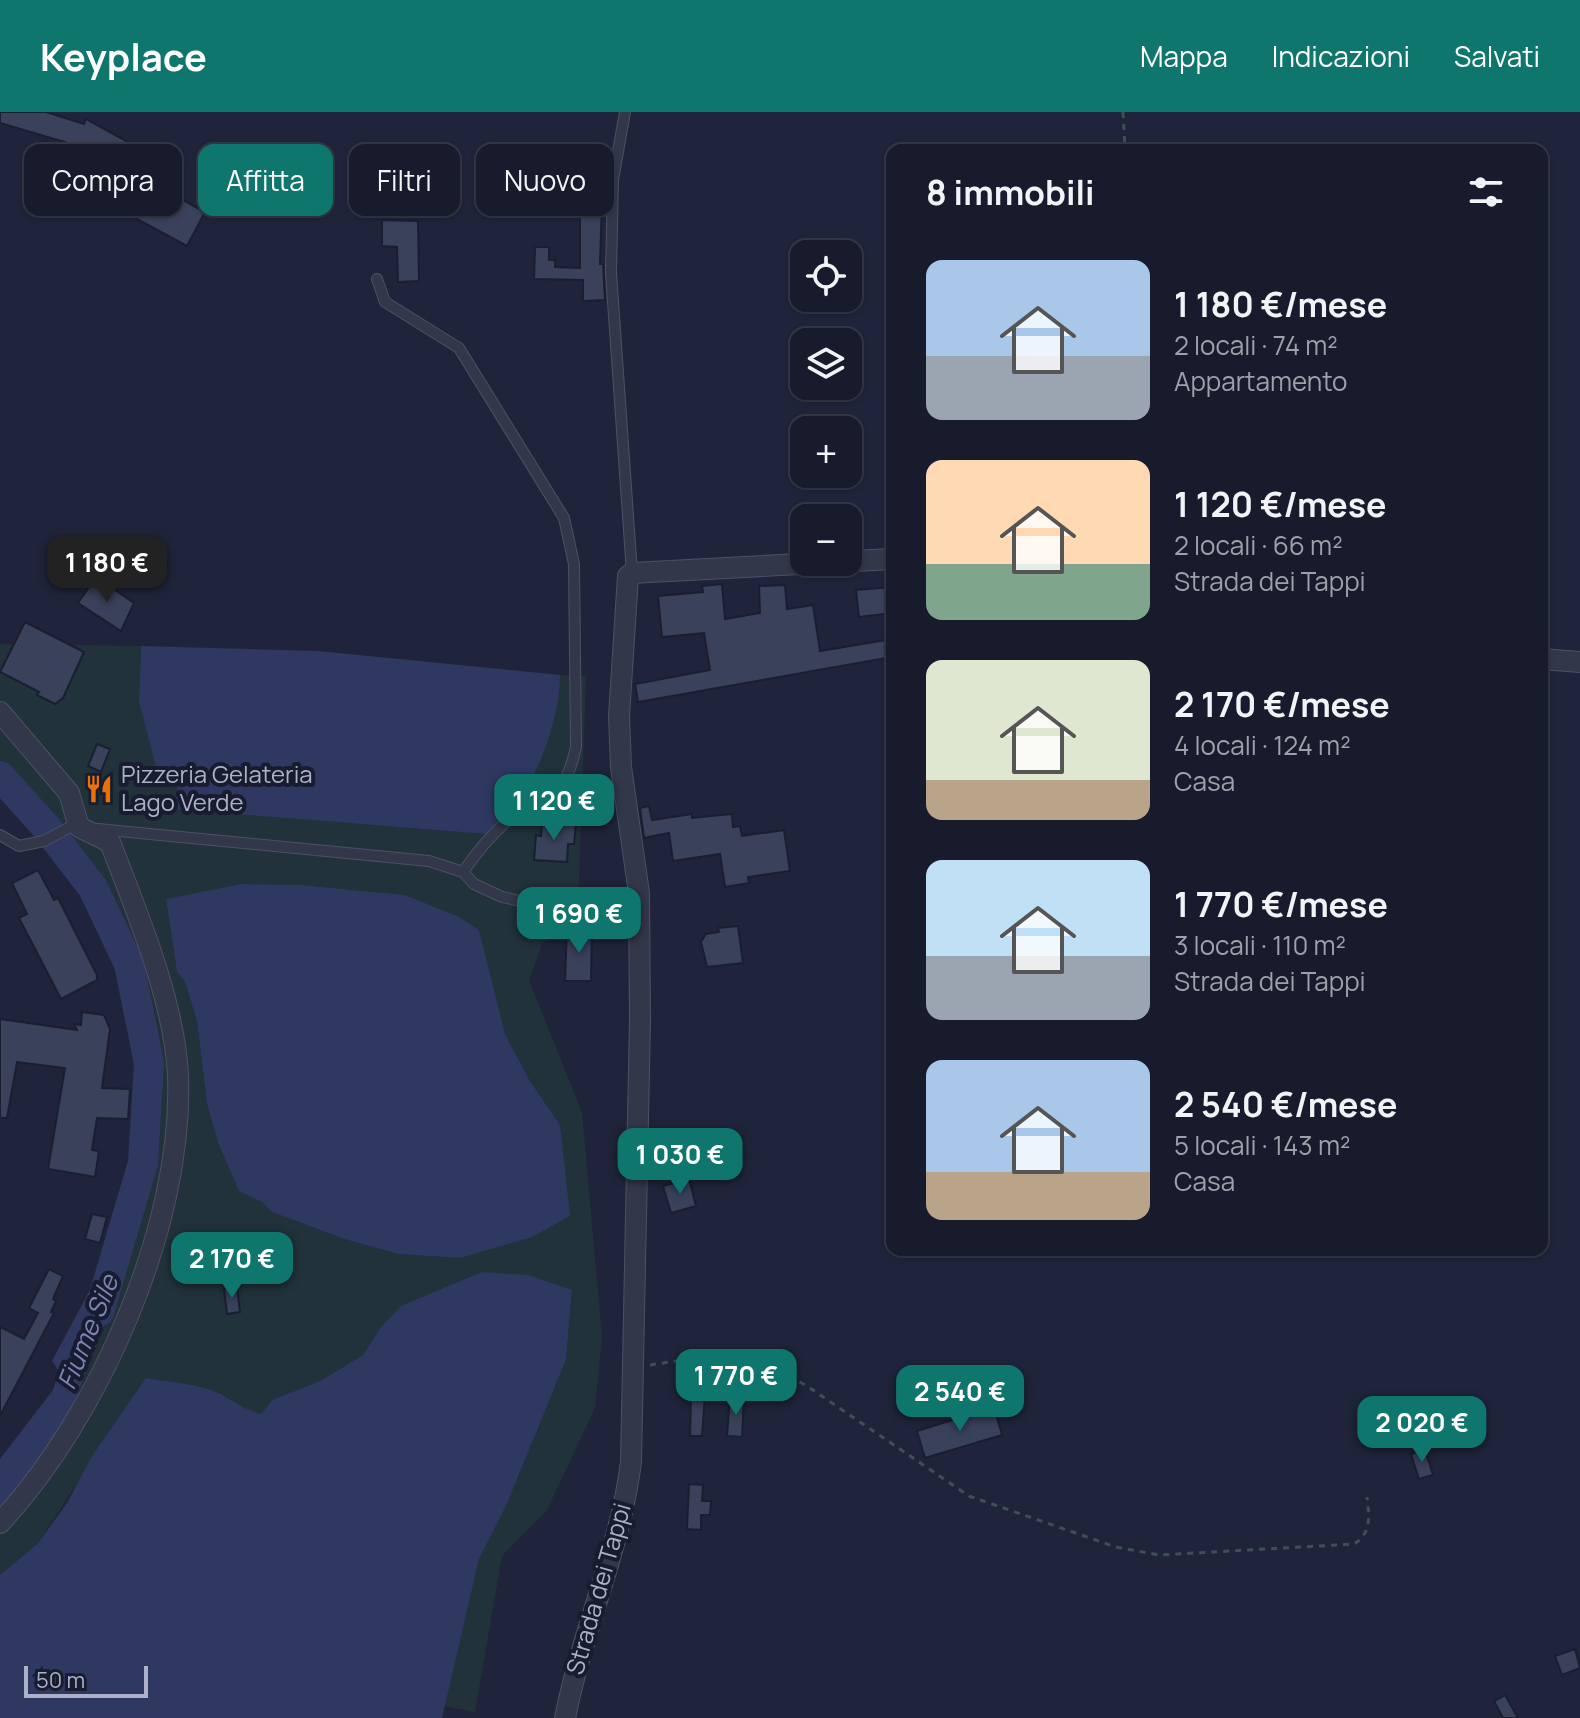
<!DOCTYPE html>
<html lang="it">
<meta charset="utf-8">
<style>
body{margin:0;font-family:Manrope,sans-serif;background:#242838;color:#f1f3f6;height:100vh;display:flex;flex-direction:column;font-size:30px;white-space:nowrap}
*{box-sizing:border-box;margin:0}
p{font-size:26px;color:#9ea1a9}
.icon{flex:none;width:44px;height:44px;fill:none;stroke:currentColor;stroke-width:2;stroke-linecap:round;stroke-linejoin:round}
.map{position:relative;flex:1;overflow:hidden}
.details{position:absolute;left:886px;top:32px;width:662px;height:1112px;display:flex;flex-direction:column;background:#171b2c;border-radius:16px;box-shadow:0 2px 6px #0004,0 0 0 2px #363948}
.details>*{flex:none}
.guide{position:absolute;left:24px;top:32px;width:742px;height:72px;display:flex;gap:16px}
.tools{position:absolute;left:790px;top:128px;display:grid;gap:16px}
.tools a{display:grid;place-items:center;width:72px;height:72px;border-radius:16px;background:#171b2c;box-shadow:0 2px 6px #0004,0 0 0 2px #363948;font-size:40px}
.scale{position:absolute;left:24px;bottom:20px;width:124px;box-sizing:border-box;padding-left:8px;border:4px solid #adb1c7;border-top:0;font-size:22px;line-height:28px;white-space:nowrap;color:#adb1c7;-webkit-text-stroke:6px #181c2f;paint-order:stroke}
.price{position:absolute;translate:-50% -68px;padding:0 18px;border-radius:16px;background:#0f766e;color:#fff;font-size:26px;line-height:52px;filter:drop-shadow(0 2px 4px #0008)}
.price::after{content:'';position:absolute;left:50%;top:48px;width:24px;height:18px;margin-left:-12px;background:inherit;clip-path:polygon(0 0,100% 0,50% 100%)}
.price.on{background:#222;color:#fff}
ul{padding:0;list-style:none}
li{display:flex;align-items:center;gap:24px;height:200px;padding:0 40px}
li span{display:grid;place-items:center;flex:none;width:224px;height:160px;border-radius:16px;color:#555}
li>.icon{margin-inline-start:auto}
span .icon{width:96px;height:96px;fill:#fffc;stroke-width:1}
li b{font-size:34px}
h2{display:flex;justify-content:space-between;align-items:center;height:96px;padding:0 40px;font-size:34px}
.pill{padding:0 28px;border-radius:16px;background:#171b2c;box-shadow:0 2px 6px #0004,0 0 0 2px #363948;font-size:28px;line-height:72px}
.pill.on{background:#0f766e;color:#fff}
header{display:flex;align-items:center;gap:48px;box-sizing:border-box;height:112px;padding:0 40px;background:#0f766e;color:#fff}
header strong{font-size:38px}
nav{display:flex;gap:44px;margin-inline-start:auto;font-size:28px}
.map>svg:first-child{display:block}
</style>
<header>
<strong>Keyplace</strong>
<nav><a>Mappa</a><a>Indicazioni</a><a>Salvati</a></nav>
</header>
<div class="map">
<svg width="1580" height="1606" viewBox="0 0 1580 1606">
<rect width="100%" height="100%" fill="#1f243a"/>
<path fill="#21323b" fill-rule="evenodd" d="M0,532L141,534L139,589L178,672L175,697L486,722L532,666L560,563L586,564L578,798L542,832L529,868L582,1000L602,1225L595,1296L547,1398L502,1444L475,1600L444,1594L479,1447L506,1394L566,1248L572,1178L381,1215L363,1243L320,1269L272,1288L261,1303C245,1298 235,1290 221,1282C199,1271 170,1270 146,1266L38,1431L0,1463V1398L68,1308L124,1163L145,1086L154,1014L153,944L138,873L103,783L0,653ZM241,772L302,773L405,783L479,818L505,922L530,969L560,1013L460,1146L398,1142L344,1127L272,1100L262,1090L239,1079L218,1031L207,992L197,909L185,870L177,860L166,788Z"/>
<g fill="#2f3861">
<path d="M141,534L318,539L560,563C560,595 548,635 533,664C522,685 501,704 486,722L174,697L178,672L172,660L156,655L139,589Z"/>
<polygon points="241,772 302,773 405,783 459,805 479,818 505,922 530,969 560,1013 570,1104 532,1125 460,1146 398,1142 344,1127 272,1100 262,1090 239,1079 218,1031 207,992 197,909 185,870 177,860 166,787"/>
<polygon points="101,1157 123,1164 63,1320 0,1398 0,1347 53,1278 59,1259 52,1249"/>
<path d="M482,1160L528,1163L572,1178L566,1248L506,1394L479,1447L442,1606H0V1463L38,1431L67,1391L92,1344L146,1266C170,1270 199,1271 221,1282C235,1290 245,1298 261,1302L272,1288L320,1269L363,1243L381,1215L401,1194Z"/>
</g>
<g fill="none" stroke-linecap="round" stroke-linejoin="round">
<polyline stroke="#2f3861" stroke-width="30" points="0,664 46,715 93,776 129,852 149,951 143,1051 99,1200"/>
</g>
<g fill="#3a415b" stroke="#1a1e31" stroke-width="2">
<polygon points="0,0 46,0 84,12 86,7 131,32 121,50 117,48 101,77 82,66 87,58 59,42 65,30 0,11"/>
<polygon points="505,62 553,63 553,87 532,86 533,77 505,76"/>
<polygon points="141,65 205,100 187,134 122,99"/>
<polygon points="580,78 598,78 598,90 602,90 600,152 603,152 605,188 583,189 583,168 534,167 535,135 549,135 549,148 555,148 555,155 580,156"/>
<polygon points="382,108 418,109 419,169 398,170 397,135 382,134"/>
<polygon points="96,465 134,491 121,519 78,491"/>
<polygon points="722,472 725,507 760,501 759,474 785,473 787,497 813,493 820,539 892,527 892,545 638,590 635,572 710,558 704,521 662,525 658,484 703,480 702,474"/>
<polygon points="892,475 892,501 859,505 856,478"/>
<polygon points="25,510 84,540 63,586 55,592 37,583 39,580 0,560"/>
<polygon points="97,632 110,637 101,660 88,654"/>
<polygon points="649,694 652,708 692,702 692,706 732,702 733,715 740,714 742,724 784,718 790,759 748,765 749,771 725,775 720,742 673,749 669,721 644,726 640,696"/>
<polygon points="542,710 576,712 574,732 568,732 567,750 534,748 536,723 541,724"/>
<polygon points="38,758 54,788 58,786 97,863 97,868 61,887 19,806 27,802 12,771"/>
<polygon points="738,814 743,851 707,855 701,830 706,822 719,820 718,816"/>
<polygon points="567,817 592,817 591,869 565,869"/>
<polygon points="82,900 104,903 110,917 102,976 130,977 128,1007 97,1006 92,1038 99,1039 95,1065 48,1057 65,956 17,950 7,1006 0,1006 0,907 77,918 74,912 81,913"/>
<polygon points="689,1067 696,1094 671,1101 663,1074"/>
<polygon points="92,1102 107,1105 100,1131 85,1127"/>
<polygon points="49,1157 63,1164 53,1187 56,1189 51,1200 54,1201 0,1304 0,1215 24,1227 38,1201 29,1196"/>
<polygon points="237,1175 240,1200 227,1202 224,1177"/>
<polygon points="691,1283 705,1283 702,1324 690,1324"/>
<polygon points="730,1284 744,1285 742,1325 727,1324"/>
<polygon points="994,1295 1002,1323 925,1346 917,1319"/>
<polygon points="1425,1338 1433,1363 1419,1367 1411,1342"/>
<polygon points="689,1372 703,1373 702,1389 711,1389 710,1403 701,1403 701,1418 687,1417"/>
<polygon points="1575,1537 1580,1556 1562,1563 1555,1544"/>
<polygon points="1505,1583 1518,1606 1503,1606 1494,1589"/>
</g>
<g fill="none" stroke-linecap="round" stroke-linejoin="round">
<defs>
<g id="lane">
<polyline points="625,0 613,68 611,161 632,461"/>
<path d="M377,167L385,190L459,236L564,406L574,452L576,635C571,659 560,685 537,696C527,701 516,702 508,708C491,723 476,741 463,760"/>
<polyline points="98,717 429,749 463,760 474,772 502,785 535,792 639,791"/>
<polyline points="0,723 19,734 44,729 70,715 82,716"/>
</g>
<g id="street">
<polyline points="1542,547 1580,550"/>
<path d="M0,600L69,681L79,715L110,730C137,801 174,887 178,963C184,1112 100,1303 0,1411"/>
<path d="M565,1606C582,1519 620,1438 631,1350L640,908L639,781L621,655L619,604L628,464L632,461L892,447"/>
</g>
</defs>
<use href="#lane" stroke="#4d5165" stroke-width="12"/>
<use href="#street" stroke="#4d5165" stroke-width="22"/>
<g stroke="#3f4f58" stroke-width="3" stroke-dasharray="6 6" stroke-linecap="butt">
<polyline points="1123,0 1125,38"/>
<path d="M650,1253L709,1244L760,1248L807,1274L969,1384L1116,1435L1159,1443L1354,1432C1372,1421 1369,1404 1367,1385"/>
</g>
<use href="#lane" stroke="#33374a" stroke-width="10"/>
<use href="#street" stroke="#33374a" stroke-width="20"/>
</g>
<defs>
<symbol id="restaurant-bare" viewBox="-9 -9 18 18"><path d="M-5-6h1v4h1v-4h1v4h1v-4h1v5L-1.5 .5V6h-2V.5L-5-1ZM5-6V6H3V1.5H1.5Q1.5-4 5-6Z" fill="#e8710a" stroke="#181c2f" stroke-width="2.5" paint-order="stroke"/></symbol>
</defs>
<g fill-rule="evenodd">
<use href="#restaurant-bare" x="79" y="657" width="40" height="40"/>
</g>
<g text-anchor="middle" stroke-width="8" stroke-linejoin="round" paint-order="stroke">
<g font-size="24" fill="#adb1c7" stroke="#181c2f" text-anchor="start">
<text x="121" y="671">Pizzeria Gelateria<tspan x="121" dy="28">Lago Verde</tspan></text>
</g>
<g font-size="24" fill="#adb1c7" stroke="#181c2f">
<text transform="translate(599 1477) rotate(-74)" y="8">Strada dei Tappi</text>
</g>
<g font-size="26" font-style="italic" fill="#7a85b6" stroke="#181c2f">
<text transform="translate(88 1220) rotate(-68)" y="9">Fiume Sile</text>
</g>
</g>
</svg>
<div class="tools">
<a><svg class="icon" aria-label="locate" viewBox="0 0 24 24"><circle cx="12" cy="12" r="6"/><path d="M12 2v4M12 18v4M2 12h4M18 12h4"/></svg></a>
<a><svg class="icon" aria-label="layers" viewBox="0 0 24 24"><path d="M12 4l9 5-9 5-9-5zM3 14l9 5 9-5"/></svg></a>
<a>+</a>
<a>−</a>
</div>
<div class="scale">50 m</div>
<b class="price on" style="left:107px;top:492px">1 180 €</b>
<b class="price" style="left:554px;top:730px">1 120 €</b>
<b class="price" style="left:579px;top:843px">1 690 €</b>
<b class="price" style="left:680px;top:1084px">1 030 €</b>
<b class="price" style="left:232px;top:1188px">2 170 €</b>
<b class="price" style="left:736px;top:1305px">1 770 €</b>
<b class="price" style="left:960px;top:1321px">2 540 €</b>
<b class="price" style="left:1422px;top:1352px">2 020 €</b>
<div class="guide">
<a class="pill">Compra</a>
<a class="pill on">Affitta</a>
<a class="pill">Filtri</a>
<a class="pill">Nuovo</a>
</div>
<section class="details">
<h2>8 immobili<svg class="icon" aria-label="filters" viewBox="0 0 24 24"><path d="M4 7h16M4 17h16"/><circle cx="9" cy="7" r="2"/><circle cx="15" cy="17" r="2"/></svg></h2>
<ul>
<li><span style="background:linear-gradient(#a9c7e8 60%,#9aa5b1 0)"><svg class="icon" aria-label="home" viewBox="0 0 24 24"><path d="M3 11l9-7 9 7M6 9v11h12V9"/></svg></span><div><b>1 180 €/mese</b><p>2 locali · 74 m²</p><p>Appartamento</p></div></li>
<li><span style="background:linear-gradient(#ffd9b3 65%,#7fa58c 0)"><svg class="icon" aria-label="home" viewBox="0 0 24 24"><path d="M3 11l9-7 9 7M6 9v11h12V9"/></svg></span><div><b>1 120 €/mese</b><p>2 locali · 66 m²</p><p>Strada dei Tappi</p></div></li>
<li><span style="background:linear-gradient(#dfe7d0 75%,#b9a48a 0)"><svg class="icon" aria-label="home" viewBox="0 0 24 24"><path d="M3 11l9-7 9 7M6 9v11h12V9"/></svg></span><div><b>2 170 €/mese</b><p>4 locali · 124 m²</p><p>Casa</p></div></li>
<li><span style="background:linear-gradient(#bfe0f5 60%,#9aa5b1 0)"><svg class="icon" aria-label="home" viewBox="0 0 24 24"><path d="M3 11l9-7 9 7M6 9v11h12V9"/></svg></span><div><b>1 770 €/mese</b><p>3 locali · 110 m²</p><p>Strada dei Tappi</p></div></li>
<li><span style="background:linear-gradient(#a9c7e8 70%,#b9a48a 0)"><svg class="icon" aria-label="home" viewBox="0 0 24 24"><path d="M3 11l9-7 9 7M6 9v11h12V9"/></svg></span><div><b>2 540 €/mese</b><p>5 locali · 143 m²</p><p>Casa</p></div></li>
</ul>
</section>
</div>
